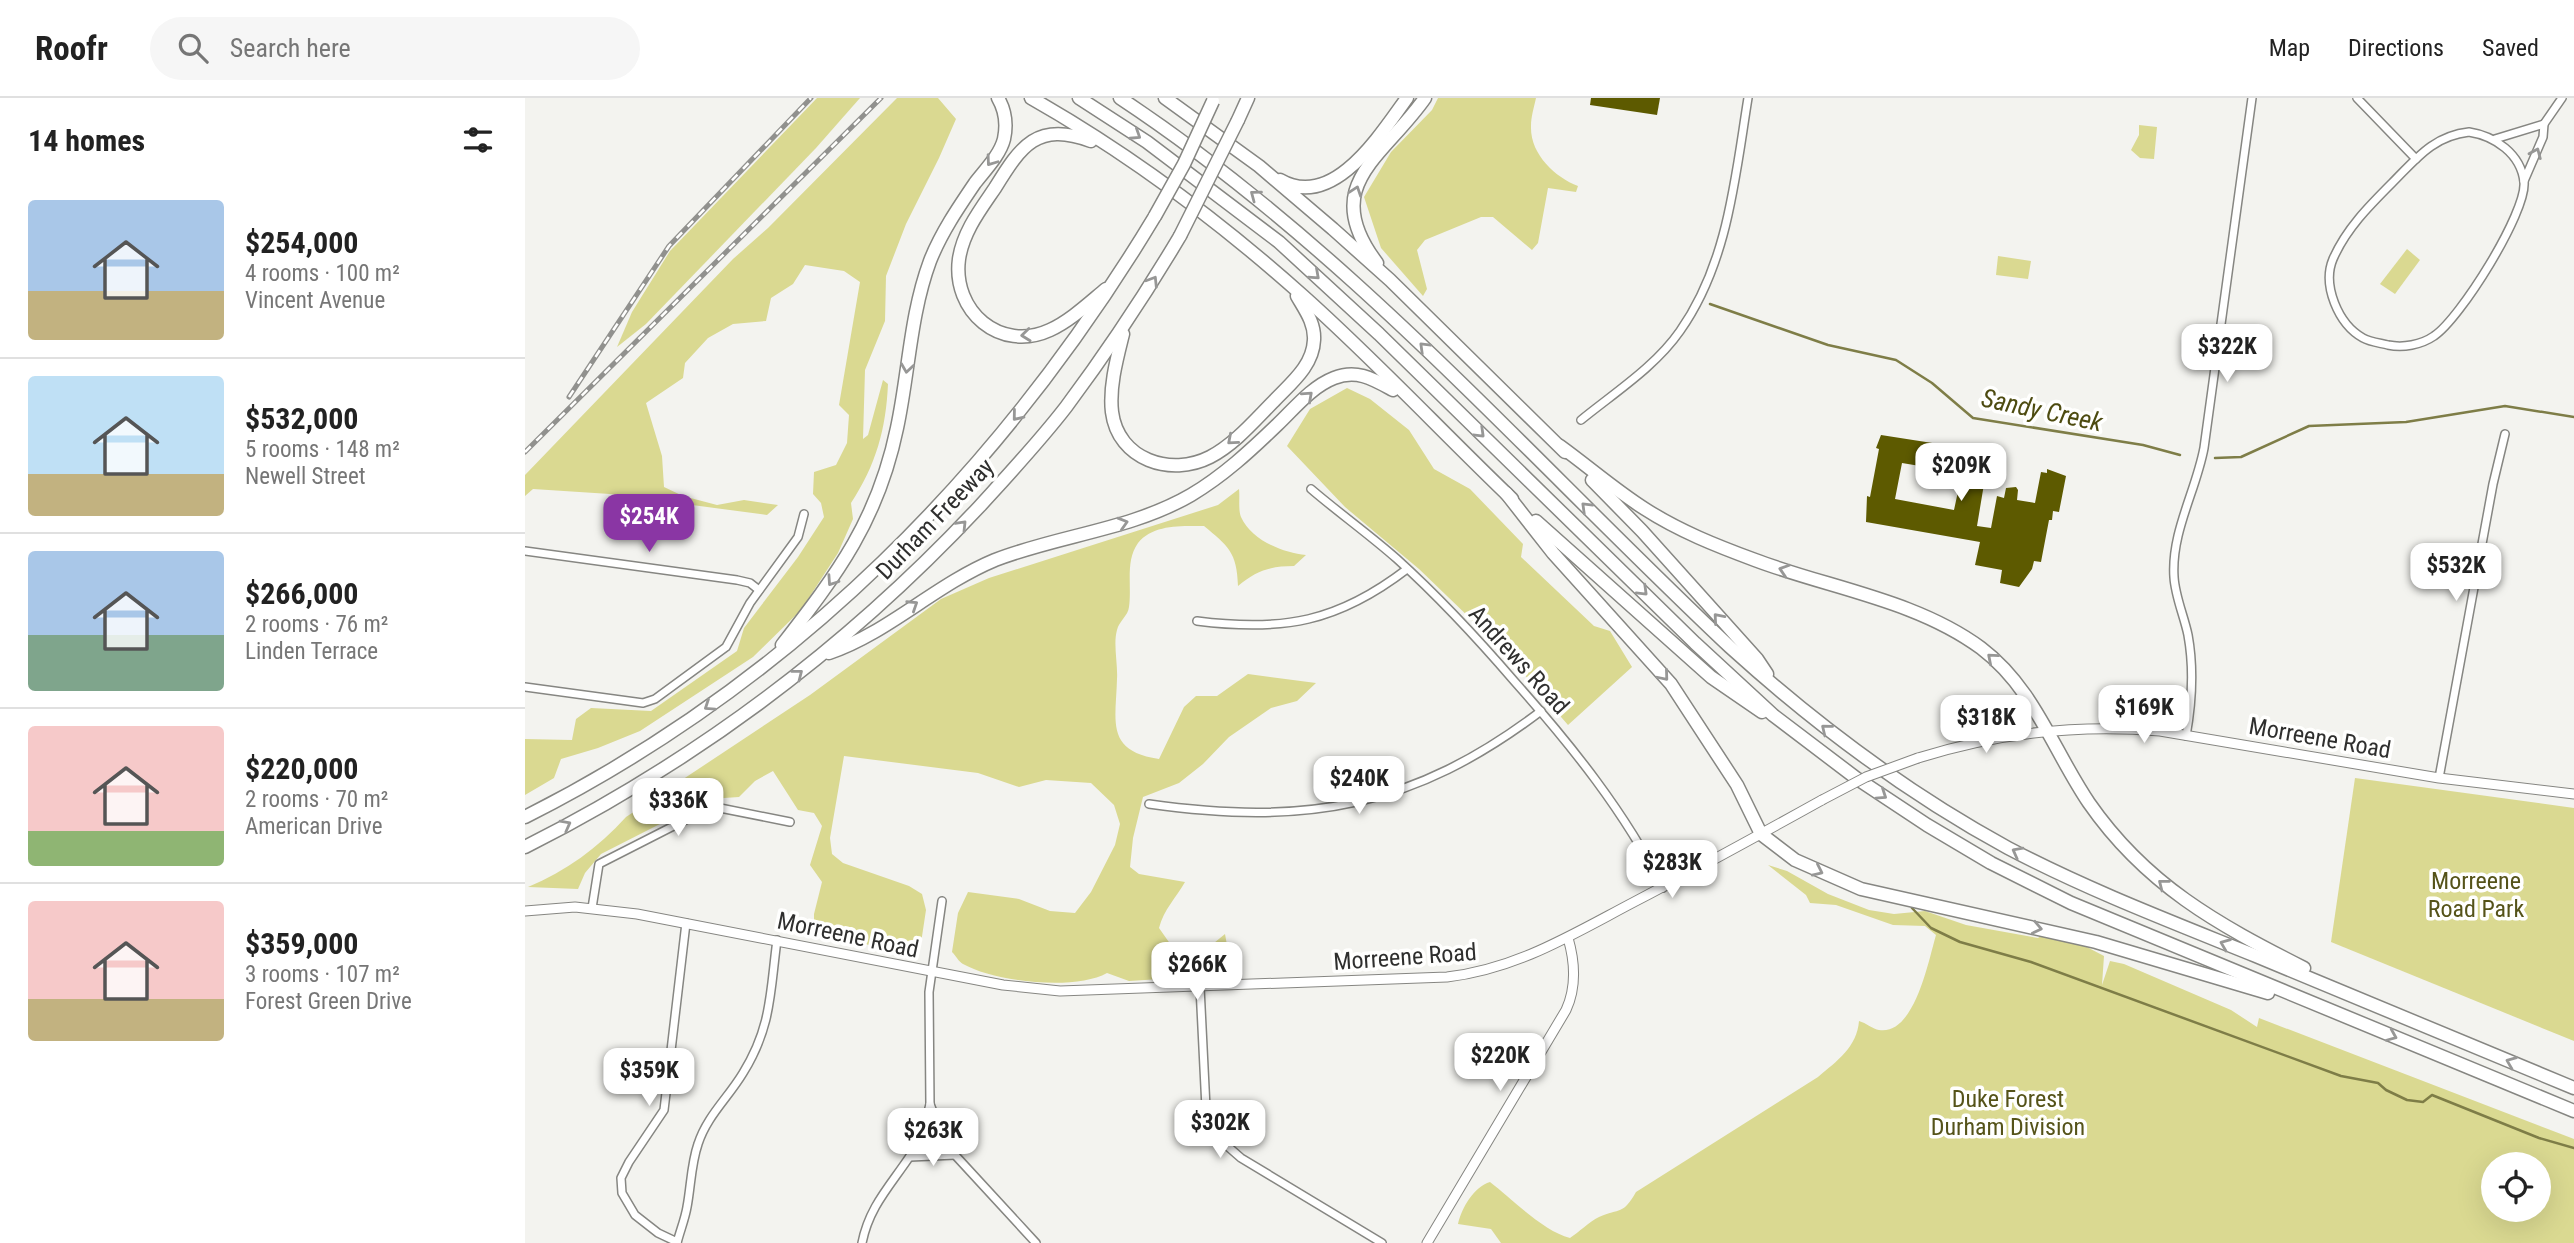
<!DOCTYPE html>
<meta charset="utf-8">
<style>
body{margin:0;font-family:"Roboto Condensed",sans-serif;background:#f6f6f6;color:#222;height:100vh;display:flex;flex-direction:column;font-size:26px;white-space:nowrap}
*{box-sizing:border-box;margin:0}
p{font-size:23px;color:#767676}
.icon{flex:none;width:38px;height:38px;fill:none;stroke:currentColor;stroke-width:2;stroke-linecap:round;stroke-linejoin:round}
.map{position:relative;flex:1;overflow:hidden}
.sheet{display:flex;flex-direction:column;background:#fff;width:525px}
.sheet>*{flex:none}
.fabs{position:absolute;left:1956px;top:1054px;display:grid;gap:14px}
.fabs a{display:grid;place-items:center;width:70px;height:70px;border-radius:50%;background:#fff;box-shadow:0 7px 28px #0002;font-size:35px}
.price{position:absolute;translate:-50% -60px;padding:0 16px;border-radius:14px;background:#fff;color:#222;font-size:23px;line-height:46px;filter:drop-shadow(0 2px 4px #0008)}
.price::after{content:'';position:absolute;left:50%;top:42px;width:21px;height:16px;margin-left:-10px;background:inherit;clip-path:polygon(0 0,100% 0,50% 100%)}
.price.selected{background:#8a36a4;color:#fff}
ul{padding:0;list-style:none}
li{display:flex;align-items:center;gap:21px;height:175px;padding:0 28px}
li+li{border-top:2px solid #e0e0e0}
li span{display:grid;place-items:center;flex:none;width:196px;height:140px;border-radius:7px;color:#555}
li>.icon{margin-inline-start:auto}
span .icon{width:84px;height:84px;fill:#fffc;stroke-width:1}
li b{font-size:30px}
h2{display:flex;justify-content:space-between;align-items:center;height:84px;padding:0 28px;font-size:30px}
header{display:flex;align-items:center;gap:42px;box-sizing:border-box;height:98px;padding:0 35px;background:#fff;border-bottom:2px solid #e0e0e0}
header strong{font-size:33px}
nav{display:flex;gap:38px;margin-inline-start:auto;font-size:24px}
.search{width:490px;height:63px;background:#f6f6f6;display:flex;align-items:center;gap:18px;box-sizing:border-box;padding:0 24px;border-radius:38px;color:#767676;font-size:26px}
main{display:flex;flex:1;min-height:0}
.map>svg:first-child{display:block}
</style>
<header>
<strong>Roofr</strong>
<div class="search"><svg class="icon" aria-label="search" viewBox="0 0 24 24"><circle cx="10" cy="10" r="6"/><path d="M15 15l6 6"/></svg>Search here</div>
<nav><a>Map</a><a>Directions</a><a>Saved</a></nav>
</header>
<main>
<section class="sheet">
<h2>14 homes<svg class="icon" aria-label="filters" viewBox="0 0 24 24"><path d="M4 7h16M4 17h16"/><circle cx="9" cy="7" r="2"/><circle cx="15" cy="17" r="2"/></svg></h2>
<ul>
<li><span style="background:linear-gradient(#a9c7e8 65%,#c2b280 0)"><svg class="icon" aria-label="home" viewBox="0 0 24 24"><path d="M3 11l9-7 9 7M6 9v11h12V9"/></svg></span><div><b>$254,000</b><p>4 rooms · 100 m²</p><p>Vincent Avenue</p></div></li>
<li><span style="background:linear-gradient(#bfe0f5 70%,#c2b280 0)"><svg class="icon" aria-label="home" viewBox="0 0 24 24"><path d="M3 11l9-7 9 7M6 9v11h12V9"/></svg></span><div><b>$532,000</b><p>5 rooms · 148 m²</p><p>Newell Street</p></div></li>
<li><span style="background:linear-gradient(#a9c7e8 60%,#7fa58c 0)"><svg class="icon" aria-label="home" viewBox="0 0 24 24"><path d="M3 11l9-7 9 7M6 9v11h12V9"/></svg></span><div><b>$266,000</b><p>2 rooms · 76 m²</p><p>Linden Terrace</p></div></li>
<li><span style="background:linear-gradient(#f6c9c9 75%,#8fb573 0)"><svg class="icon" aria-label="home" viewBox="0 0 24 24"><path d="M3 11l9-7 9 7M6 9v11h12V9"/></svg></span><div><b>$220,000</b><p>2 rooms · 70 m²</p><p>American Drive</p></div></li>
<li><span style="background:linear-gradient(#f6c9c9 70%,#c2b280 0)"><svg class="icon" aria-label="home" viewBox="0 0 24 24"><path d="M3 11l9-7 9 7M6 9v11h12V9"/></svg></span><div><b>$359,000</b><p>3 rooms · 107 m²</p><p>Forest Green Drive</p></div></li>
</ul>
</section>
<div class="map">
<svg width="2049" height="1145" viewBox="0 0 2049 1145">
<rect width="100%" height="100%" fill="#f3f3ef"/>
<g fill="#dad991" fill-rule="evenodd">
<polygon points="292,0 335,0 291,50 121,226 92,249 107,214 145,153"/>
<path d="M372,0H413L431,21L414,60L381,126L361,178L360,223L340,272L338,341L343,337L358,282L363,286C361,331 351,367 326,405L328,421L313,455L276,512L228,559L115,633L73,650L36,661L29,680L0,697V641L47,642L51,621L66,610L126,613L212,553L219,530L273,459L299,419L296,405L288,396L289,374L311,367L322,345L324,317L314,307L335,184L319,173L280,167L268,186L246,200L241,223L208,226L183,240L160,265L158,280L121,305L137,358L139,389L158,398L192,407L219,402L253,407L242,417L85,396L8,391L0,398V377L208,161L243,130Z"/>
<path d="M913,0H1011C1009,9 1006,19 1006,28C1005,56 1030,79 1053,88L1051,94L1023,90L1013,145L1007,152L968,119H956L900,142L892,152L902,191L898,198L856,150L839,99L866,54L907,12Z"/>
<polygon points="1614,27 1632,29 1629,61 1615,60 1606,52 1614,37"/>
<polygon points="1882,151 1895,162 1870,196 1855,186"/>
<polygon points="1473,158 1506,163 1503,181 1471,177"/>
<polygon points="822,290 845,301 884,332 909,371 945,391 998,446 996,459 1069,528 1085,533 1107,569 1043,627 979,553 894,471 820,409 762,348 785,311"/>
<path d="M714,391C715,399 713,412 716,419C726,442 758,455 781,457L769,468C745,468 731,473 713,488C712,454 703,448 679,428C657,428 628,426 613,445C600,463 607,488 604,509C603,518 594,523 592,532C588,546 593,566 592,581C591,623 580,653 634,661L659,609L671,598H692L723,576L791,585L772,603L746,610L704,639L678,666L654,685L618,699L608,740L605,769L614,776L660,784C651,800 639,811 634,830L653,857L673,858L700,836L706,869L636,881L604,883L582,875C550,893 470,884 438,866C434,864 431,858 427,854L433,815L443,794L494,801L525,813L550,815L566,794L590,747L595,726L589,707L566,685L521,682L494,689L453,675L319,658L305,740L307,756L318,765L384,788L397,796L401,812L396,845L386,854L309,841L289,834V816L297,784L285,767L297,728L289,715L273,712L248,673L230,683L214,699L184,701L76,756L60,775L53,791L3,789C41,773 73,750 101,719L285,597L416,501L464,480L693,407Z"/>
<polygon points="1830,680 2049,710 2049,943 1806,844"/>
<path d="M1243,767L1262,773L1303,796L1344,812L1369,816L1400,813L1441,827L1513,840L1518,836L1558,847L1579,858L1577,887L1585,863L1599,866L1706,912L1732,929L1734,920L2049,1041V1145H976L966,1131L933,1126C937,1109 949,1089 965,1084C987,1101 1018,1133 1045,1140C1054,1134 1064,1124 1074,1119C1095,1110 1098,1117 1111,1094L1293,979C1312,963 1332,949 1334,923C1341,925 1348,931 1354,932C1390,938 1404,860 1411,837L1400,828L1368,827L1311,807L1285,805L1281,797ZM1969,1066H2014V1111H1969Z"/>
</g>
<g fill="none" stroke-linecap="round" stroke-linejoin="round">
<g stroke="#7e7d47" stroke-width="2.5">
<polyline points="1185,206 1303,247 1371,262 1407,285 1448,320 1618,347 1655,357"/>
<polyline points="1690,360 1716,359 1784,328 1881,324 1980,308 2049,319"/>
<polyline points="1387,810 1406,830 1435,844 1506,864 1816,978 1853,985 1861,992 1882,1002 1898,1004 1907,997 2014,1040 2049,1050"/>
</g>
</g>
<g fill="#5d5a00" fill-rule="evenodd">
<polygon points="1066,0 1135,0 1132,17 1065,7"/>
<path d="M1356,337L1465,354L1466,369L1462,368L1452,428L1466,430L1472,398L1479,400L1481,390L1491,389L1493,392L1492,402L1510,405L1516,374L1522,375V371L1541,378L1534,414L1528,413L1527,422H1524L1516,464L1509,463L1507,471L1494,489L1475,485L1477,472L1450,467L1455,444L1341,424L1342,398L1345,399L1354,351L1351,350ZM1377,365L1437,375L1429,412L1370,401Z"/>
</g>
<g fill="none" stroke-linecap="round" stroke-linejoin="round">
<defs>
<g id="minor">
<polyline points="1832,0 1891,61"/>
<path d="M1944,34C1970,38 1996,56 1999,84C2002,114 1935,221 1909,238C1896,247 1878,250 1863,247C1855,245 1845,244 1838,240C1813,226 1797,187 1808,161C1821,131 1844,108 1867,85C1891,61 1908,38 1944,34Z"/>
<polyline points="1970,41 2019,26"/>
<polyline points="1999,83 2018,39 2019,26 2037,0"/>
<path d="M1056,322C1089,295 1130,269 1155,233C1203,165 1210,80 1223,0"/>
<path d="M786,391C814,415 845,437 872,461C914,499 953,541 990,584C1046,647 1100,714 1138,790"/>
<polyline points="0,453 212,482 225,485 234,492"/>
<path d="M672,523C758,534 813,524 882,471"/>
<polyline points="0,589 118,605 130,601 201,549 225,505 273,439 279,416"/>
<path d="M1661,638C1667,605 1669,570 1663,537C1659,518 1650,498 1649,479C1646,434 1671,393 1679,350L1727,0"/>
<polyline points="1914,680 1968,386 1980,336"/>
<path d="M624,706C781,728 888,710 1016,613"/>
<polyline points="417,803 404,894 405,1006 416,1035 430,1057 511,1145"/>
<polyline points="67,810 74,766 180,712 195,710 265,724"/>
<polyline points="675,889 681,1010 692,1039 716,1060 857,1145"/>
<polyline points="385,1059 430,1057"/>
<polyline points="152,1144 133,1135 110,1117 97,1095 96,1080 104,1064 139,1012 161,825"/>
<path d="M152,1145C155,1133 160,1121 162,1109C166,1088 166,1066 173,1046C182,1018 203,1000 218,975C247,928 245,894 252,842"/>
<path d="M337,1145C344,1109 365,1088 385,1058C395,1043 401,1024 405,1006"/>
</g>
<g id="tertiary">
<path d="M1393,660C1472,635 1553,626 1635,633L1914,680L2049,696"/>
<path d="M0,813L50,809L112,816L478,887L535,893L922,879C992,871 1048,836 1109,804C1172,771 1234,737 1297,702"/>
<path d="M902,1145L1041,912C1052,888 1050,864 1043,840"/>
</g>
<g id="motorway">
<path d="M506,0C603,55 694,123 777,197C850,262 917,334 987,401"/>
<polyline points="554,0 622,44 754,144 854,236 1170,545 1248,617 1331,680 1402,727 1466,765 1546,805 2049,1013"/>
<path d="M595,0C825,152 1005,361 1205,549C1290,626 1382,695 1483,750C1563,792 1647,824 1731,858C1837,902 1943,946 2049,990"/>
<polyline points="640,0 734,68 808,131 865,182 1040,354"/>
<polyline points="713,22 723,0"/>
<path d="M566,43C512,23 496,48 470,90C455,112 438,134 434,161C427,213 475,255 525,232C545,223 564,205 581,191"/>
<path d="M755,82C808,113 855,37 882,0"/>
<path d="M852,165C793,87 858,60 900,0"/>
<path d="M598,236C592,260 584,289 587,314C593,362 646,379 685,359C710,346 730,322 749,303C766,285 788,268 789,242C790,225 780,212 772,198"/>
<path d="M1035,348C1064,369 1090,392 1120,411C1154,433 1192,448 1230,462C1304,490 1391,502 1456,550C1509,590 1528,652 1564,705C1621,787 1692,826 1779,870"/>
<polyline points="1067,382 1117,433 1232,561 1242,576"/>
<polyline points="981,395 1028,455 1146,586 1212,687 1236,736 1270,762 1336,791 1571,844 1743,895"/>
<polyline points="1011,423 1186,579 1237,614"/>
<path d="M257,547C313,475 353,422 372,330C384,274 385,217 405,163C416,135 433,110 450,85C460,72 475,57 479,41C482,27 480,12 473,0"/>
<path d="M304,555C363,535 410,487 470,462C534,437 606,432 666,397C698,378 725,353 752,327C769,311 786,289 809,280C832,271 848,281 868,292"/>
<path d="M0,719C268,584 476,374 630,118"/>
<path d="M0,749C171,663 323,549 454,409C484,376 514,344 541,309C582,254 620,197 655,138"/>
</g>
</defs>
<use href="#minor" stroke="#868682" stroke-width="10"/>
<use href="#tertiary" stroke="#868682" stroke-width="11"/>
<use href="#motorway" stroke="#868682" stroke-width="15"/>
<use href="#minor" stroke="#fff" stroke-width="7"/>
<use href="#tertiary" stroke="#fff" stroke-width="9"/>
<use href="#motorway" stroke="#fff" stroke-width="12"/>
<defs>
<g id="rail">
<polyline points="44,299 144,148 286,0"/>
<polyline points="0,354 356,0"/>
</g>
</defs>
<use href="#rail" stroke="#91918e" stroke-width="5"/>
<use href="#rail" stroke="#fffffe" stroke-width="2.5" stroke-dasharray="8" stroke-linecap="butt"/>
<defs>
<polyline id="tertiary-bridge" points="1297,702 1341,679 1393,660"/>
<g id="motorway-bridge">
<polyline points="630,118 659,66 688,3"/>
<polyline points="655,138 713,22"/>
</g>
</defs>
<use href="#tertiary-bridge" stroke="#868682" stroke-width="11" stroke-linecap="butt"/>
<use href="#motorway-bridge" stroke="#868682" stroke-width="15" stroke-linecap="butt"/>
<use href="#tertiary-bridge" stroke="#fff" stroke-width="9"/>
<use href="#motorway-bridge" stroke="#fff" stroke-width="12"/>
</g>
<defs><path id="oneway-chevron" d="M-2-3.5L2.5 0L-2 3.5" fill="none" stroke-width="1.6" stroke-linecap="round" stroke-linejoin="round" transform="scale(1.75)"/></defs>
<g stroke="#979796">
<use href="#oneway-chevron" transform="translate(611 37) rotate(33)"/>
<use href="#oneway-chevron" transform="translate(2011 55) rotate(-67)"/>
<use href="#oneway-chevron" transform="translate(466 63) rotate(126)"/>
<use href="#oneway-chevron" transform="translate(831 93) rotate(-71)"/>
<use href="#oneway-chevron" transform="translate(730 97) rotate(-143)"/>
<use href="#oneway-chevron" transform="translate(790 177) rotate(42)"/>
<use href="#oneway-chevron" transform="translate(628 183) rotate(-58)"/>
<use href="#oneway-chevron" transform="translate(501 237) rotate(174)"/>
<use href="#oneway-chevron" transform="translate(899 249) rotate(-136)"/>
<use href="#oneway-chevron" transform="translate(382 270) rotate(98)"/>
<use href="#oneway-chevron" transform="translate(783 298) rotate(-42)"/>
<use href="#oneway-chevron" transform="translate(492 318) rotate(129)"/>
<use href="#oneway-chevron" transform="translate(955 335) rotate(44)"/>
<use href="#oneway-chevron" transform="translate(707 342) rotate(139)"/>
<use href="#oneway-chevron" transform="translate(1061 409) rotate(-136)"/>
<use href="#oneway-chevron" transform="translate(598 425) rotate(-17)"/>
<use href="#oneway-chevron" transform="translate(437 427) rotate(-46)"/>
<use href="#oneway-chevron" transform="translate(1259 472) rotate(-162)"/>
<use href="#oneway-chevron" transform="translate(307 483) rotate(124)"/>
<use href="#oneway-chevron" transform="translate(1118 493) rotate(44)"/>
<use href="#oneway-chevron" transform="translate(388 507) rotate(-33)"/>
<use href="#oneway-chevron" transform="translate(1193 520) rotate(-131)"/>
<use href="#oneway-chevron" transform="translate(1467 560) rotate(-139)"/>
<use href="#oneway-chevron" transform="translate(273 576) rotate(-38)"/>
<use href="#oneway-chevron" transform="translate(1139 578) rotate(50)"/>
<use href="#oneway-chevron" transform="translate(184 608) rotate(146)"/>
<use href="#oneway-chevron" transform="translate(1301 631) rotate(-141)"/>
<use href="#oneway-chevron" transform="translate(1357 697) rotate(34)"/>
<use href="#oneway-chevron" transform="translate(41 727) rotate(-28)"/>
<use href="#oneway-chevron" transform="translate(1492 754) rotate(-152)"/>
<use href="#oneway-chevron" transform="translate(1293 773) rotate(25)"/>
<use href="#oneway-chevron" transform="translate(1638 786) rotate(-142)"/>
<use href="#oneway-chevron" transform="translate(1512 830) rotate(12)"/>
<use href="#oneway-chevron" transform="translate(1700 846) rotate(-158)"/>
<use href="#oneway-chevron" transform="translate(1867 938) rotate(23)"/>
<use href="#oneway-chevron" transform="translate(1986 964) rotate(-158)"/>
</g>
<g text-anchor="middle" stroke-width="7" stroke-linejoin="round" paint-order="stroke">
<g font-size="24" fill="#2f2f2e" stroke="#fffffe">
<text transform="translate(410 421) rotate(-46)" y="8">Durham Freeway</text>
<text transform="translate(994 562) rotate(48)" y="8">Andrews Road</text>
<text transform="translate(1795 640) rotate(10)" y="8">Morreene Road</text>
<text transform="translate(323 837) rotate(12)" y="8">Morreene Road</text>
<text transform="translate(880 859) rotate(-4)" y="8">Morreene Road</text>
</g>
<g font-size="24" fill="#555319" stroke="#fffffe">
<text x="1951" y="791">Morreene<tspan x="1951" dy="28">Road Park</tspan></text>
<text x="1483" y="1009">Duke Forest<tspan x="1483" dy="28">Durham Division</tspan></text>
</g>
<g font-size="26" font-style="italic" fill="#4d4b10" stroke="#fffffe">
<text transform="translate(1517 312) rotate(12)" y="9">Sandy Creek</text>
</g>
</g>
</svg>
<div class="fabs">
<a><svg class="icon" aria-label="locate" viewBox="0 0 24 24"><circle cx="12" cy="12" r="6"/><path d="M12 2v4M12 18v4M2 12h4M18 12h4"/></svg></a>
</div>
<b class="price" style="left:1702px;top:286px">$322K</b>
<b class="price" style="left:1436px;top:405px">$209K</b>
<b class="price selected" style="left:124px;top:456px">$254K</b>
<b class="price" style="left:1931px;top:505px">$532K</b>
<b class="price" style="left:1619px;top:647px">$169K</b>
<b class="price" style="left:1461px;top:657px">$318K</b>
<b class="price" style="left:834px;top:718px">$240K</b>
<b class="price" style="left:153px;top:740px">$336K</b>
<b class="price" style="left:1147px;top:802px">$283K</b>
<b class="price" style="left:672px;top:904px">$266K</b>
<b class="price" style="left:975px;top:995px">$220K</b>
<b class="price" style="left:124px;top:1010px">$359K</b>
<b class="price" style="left:695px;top:1062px">$302K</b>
<b class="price" style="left:408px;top:1070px">$263K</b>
</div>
</main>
